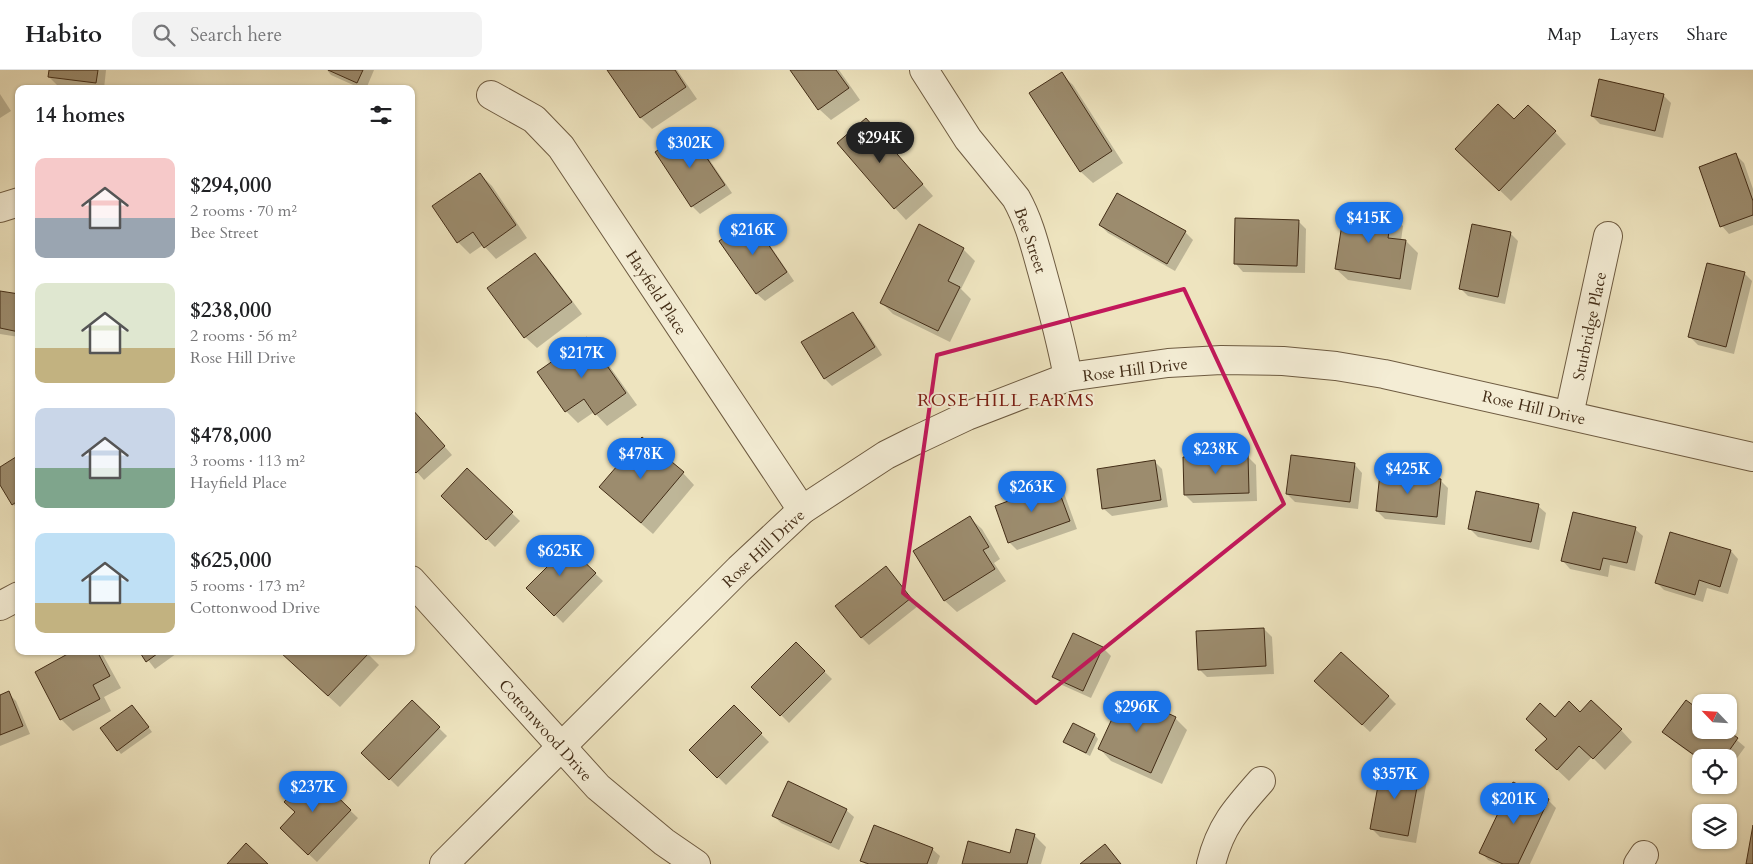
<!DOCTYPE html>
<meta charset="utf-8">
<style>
body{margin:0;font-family:Cardo,serif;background:#f2f2f2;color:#202124;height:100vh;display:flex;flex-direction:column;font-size:19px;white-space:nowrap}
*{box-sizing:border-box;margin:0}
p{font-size:16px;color:#757577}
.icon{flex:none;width:28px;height:28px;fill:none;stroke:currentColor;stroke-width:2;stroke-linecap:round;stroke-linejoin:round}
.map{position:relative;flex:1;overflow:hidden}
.sheet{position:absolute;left:15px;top:15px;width:400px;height:570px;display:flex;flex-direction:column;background:#fff;border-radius:10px;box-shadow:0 1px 4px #0004}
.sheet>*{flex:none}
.needle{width:32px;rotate:295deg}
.controls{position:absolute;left:1692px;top:624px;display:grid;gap:10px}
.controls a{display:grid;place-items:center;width:45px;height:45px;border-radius:10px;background:#fff;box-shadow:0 1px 4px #0004;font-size:25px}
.price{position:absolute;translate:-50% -42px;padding:0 11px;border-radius:18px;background:#1a73e8;color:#fff;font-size:16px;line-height:32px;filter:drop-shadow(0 1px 2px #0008)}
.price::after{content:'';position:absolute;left:50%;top:30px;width:15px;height:11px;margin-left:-8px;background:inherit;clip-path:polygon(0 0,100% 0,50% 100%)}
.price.selected{background:#222;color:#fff}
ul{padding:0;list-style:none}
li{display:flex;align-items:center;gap:15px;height:125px;padding:0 20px}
li span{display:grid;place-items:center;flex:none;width:140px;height:100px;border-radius:10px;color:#555}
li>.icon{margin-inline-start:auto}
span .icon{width:60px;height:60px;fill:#fffc;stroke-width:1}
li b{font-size:21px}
h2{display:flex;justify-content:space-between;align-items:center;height:60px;padding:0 20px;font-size:21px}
header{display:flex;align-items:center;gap:30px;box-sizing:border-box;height:70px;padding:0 25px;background:#fff;border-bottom:1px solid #e0e0e0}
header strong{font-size:24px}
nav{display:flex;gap:28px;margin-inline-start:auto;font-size:18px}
.search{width:350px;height:45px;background:#f2f2f2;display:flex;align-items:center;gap:12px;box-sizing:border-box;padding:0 18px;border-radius:10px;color:#757577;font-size:19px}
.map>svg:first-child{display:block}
</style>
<header>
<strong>Habito</strong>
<div class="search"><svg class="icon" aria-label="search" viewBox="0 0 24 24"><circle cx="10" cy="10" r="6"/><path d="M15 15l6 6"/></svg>Search here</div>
<nav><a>Map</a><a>Layers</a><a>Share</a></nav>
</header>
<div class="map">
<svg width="1753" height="794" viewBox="0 0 1753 794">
<rect width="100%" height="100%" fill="#eee4bf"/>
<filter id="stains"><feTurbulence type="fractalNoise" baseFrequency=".004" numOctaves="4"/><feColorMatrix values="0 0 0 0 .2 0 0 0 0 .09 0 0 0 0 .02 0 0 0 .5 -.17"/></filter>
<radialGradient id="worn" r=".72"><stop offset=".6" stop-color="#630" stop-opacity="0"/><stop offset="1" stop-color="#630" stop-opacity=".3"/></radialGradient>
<g fill="#0003">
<polygon points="50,0 106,0 104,19 89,19 57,15 49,7"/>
<polygon points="327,0 374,0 366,19 362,19 331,5"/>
<polygon points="609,0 677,0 697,29 652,59 640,47"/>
<polygon points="792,0 839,0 860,30 831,50 819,39"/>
<polygon points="1061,4 1073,15 1123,93 1093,113 1081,102 1031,23"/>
<polygon points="176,15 180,19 170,19"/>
<polygon points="0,24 11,41 0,48"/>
<polygon points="1663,25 1671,33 1663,68 1600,54 1592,46"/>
<polygon points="866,50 933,126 906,150 895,138"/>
<polygon points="1514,51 1555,62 1566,74 1511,131 1468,90"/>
<polygon points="688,62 696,70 732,123 700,144 692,136"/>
<polygon points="1736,85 1744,93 1753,119 1753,155 1729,164 1722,156"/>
<polygon points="480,104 492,116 527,168 496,189 483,175 470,184 458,172"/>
<polygon points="1391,144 1403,156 1401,171 1406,171 1418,183 1411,220 1348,210 1336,199"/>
<polygon points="751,151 759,159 794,211 765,231 757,224 721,171"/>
<polygon points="1298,151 1306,159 1305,203 1243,202 1236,194"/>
<polygon points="1100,155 1185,162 1193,170 1175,201 1108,163"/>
<polygon points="1510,163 1518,171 1505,234 1468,226 1460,218"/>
<polygon points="963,179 975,191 961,219 971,229 950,272 893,244 881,232"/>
<polygon points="534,184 546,196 582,244 537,278 525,267"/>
<polygon points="1744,203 1752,211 1734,284 1698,275 1690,267"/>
<polygon points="0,222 19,225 19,267 0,264"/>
<polygon points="853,244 861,252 882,285 832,316 824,308"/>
<polygon points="587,268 598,280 637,335 607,356 594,342 578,353 566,341 539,302"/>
<polygon points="411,338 452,385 424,410 417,402"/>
<polygon points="19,387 19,440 13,434 0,413 0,399"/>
<polygon points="1248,387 1256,395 1257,431 1193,433 1185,425"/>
<polygon points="1154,391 1162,399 1168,437 1112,446 1104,439"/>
<polygon points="1355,395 1362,403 1358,439 1295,432 1287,424"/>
<polygon points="467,400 520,451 495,477 442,426"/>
<polygon points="683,403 694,415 653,464 613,429"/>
<polygon points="1440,410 1448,418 1445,455 1385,449 1377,441"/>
<polygon points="1056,415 1064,423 1077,459 1017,480 1009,472"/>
<polygon points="1538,436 1546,443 1539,480 1478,467 1470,459"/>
<polygon points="970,448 982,459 1000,489 994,493 1006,511 957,542 945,531 915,482"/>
<polygon points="1635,459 1643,466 1635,501 1610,495 1608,507 1570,499 1563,491"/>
<polygon points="558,468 603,511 563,553 528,518 548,497"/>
<polygon points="1731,481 1738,489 1728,524 1707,518 1703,532 1664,520 1656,512"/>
<polygon points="886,498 918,536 869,575 861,567"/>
<polygon points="1264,559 1272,567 1274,604 1207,607 1199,599"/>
<polygon points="796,574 832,609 789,653 753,617"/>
<polygon points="1103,578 1111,586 1091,628 1062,615 1054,607"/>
<polygon points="76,581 100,581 103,585 121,618 104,627 111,641 73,661 61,649 36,603"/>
<polygon points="141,581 180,581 155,599"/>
<polygon points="365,581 379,595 340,637 294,595"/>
<polygon points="1324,619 1388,626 1396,634 1370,662"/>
<polygon points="8,623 16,631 30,664 0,676 0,626"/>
<polygon points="412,632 447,666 398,717 363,683"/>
<polygon points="1686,632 1701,643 1701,660 1725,660 1745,677 1729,699 1729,688 1701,688 1701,691 1672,670 1664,662"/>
<polygon points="734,637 769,672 726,715 691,680"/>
<polygon points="136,640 152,662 121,684 118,680"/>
<polygon points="1580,644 1621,660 1632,672 1605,700 1592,687 1569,711 1549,692 1548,669 1555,649"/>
<polygon points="1175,648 1187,660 1162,714 1111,691 1100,679"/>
<polygon points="1074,654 1095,665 1098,669 1090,686 1069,675 1065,672"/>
<polygon points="1419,702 1427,710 1416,773 1380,767 1372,759"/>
<polygon points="312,704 358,748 317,792 281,758 296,742"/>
<polygon points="1548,730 1556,738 1530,794 1497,794 1488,790 1481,782"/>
<polygon points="846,740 854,747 839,780 781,753 773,745"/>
<polygon points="1034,765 1046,777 1041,794 963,794 1011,784"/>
<polygon points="932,779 940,786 937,794 865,794 862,790"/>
</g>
<g fill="#9c8c6e" stroke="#432d17">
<polygon points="49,0 98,0 96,13 48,7"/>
<polygon points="328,0 363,0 357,13"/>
<polygon points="607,0 675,0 686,17 640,48"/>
<polygon points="790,0 836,0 849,18 818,40"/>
<polygon points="1062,2 1112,81 1080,102 1029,23"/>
<polygon points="1599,9 1664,24 1655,61 1591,46"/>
<polygon points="1498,34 1514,49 1528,35 1556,61 1499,121 1455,79"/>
<polygon points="866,48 923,114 894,139 837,73"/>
<polygon points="688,60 725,115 691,137 655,82"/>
<polygon points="1736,83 1753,131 1753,145 1720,157 1699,97"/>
<polygon points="480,103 516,155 484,178 473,162 457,173 432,136"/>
<polygon points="1117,123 1186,161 1167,194 1099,155"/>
<polygon points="1345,135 1392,143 1388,168 1406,170 1400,209 1335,199"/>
<polygon points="1235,148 1299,150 1297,196 1234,194"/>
<polygon points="751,149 787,202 756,224 719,171"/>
<polygon points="919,154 964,178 948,211 960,217 938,261 880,233"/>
<polygon points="1472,154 1511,162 1498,227 1459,219"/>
<polygon points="535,183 572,232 524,268 487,218"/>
<polygon points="1707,193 1745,202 1726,277 1688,267"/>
<polygon points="0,221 19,224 19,262 0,258"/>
<polygon points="853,242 875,277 824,309 801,272"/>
<polygon points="587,267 626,323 595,345 584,329 565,342 537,302"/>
<polygon points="411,338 445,376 416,403 411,398"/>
<polygon points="642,367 684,402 641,453 599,417"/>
<polygon points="19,385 19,430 12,435 0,415 0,397"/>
<polygon points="1248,385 1249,423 1184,425 1183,387"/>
<polygon points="1291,385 1355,393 1350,432 1286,424"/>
<polygon points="1155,390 1161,430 1102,439 1097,399"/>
<polygon points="467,398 513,442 486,470 441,426"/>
<polygon points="1380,403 1441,409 1437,447 1376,441"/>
<polygon points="1056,413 1070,451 1008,473 995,436"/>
<polygon points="1476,421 1539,434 1531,472 1468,459"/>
<polygon points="1573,442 1636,457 1627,493 1603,488 1600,500 1561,491"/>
<polygon points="970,446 989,477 983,480 995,499 944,531 913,481"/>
<polygon points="1670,462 1731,480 1720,517 1699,510 1695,525 1655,513"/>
<polygon points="558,467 596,503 554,546 526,518 547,497 538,488"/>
<polygon points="886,496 911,528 861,568 835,536"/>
<polygon points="1264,558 1266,596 1198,600 1196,561"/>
<polygon points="1073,563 1103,577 1083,621 1052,607"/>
<polygon points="796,572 825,601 780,646 751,617"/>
<polygon points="73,581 97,581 110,606 93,615 100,629 60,650 35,602"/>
<polygon points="139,581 161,581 146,592"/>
<polygon points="282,581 367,581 369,583 328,626 281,583"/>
<polygon points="1341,582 1389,626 1362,655 1314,611"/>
<polygon points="9,621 23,656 0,665 0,625"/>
<polygon points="1124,623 1176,647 1151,703 1098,679"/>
<polygon points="412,630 440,657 389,710 361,683"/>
<polygon points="1591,630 1622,659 1593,689 1579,676 1557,700 1535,680 1547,669 1526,649 1540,633 1555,647 1569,631 1580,642"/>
<polygon points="1686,630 1701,641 1701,660 1727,660 1738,668 1724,688 1701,688 1701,690 1662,662"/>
<polygon points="132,635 149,657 117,681 100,658"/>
<polygon points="734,635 762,663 717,708 689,680"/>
<polygon points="1073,653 1095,664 1086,683 1063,672"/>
<polygon points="1382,694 1420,701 1408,766 1370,759"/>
<polygon points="312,702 351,740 308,785 280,758 295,742 284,732"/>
<polygon points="788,711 847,739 831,773 772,746"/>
<polygon points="1513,712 1549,729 1518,794 1503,794 1479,783"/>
<polygon points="874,755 933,778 927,794 869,794 860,791"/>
<polygon points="1753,755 1753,794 1746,794"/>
<polygon points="1016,759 1035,764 1027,794 962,794 968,771 1010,783"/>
<polygon points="246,773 268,794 227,794"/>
<polygon points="1105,774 1121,794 1080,794"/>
</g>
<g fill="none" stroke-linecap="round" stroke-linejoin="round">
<defs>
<g id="minor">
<path d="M924,0L968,69L1016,128C1029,151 1035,176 1042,201C1052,237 1061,271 1068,307"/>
<polyline points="491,25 534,49 561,77 802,440"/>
<polyline points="0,138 19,132"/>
<polyline points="1569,345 1608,166"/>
<polyline points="411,510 598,717 664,772 696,794"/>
<polyline points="0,536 19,526"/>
<polyline points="444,794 739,499 802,440 886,385 914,371 967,346 1068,307 1168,293 1221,290 1283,291 1336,296 1384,304 1753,387"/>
<path d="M1211,794C1220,757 1236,739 1261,711"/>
<polyline points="1638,794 1644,785"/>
</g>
</defs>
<use href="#minor" stroke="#6e5b41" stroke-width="30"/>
<use href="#minor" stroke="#f4edd5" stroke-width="28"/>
</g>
<path fill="none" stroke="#c2185b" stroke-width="4" stroke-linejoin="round" d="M1184,219L1284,434L1036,633L903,523L937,285Z"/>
<g text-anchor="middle" stroke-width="4" stroke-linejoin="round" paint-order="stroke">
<g font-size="16" fill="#432d17" stroke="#f4edd5">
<text transform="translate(1031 170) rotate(71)" y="6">Bee Street</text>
<text transform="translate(657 222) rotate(57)" y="6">Hayfield Place</text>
<text transform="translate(1589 256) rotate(-78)" y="6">Sturbridge Place</text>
<text transform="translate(1135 299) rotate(-7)" y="6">Rose Hill Drive</text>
<text transform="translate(1534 337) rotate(13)" y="6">Rose Hill Drive</text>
<text transform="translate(763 478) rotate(-43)" y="6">Rose Hill Drive</text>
<text transform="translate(546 660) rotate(48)" y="6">Cottonwood Drive</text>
</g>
<g font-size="18" letter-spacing="1" fill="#7a1f14" stroke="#f4edd5">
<text x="1006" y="336">ROSE HILL FARMS</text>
</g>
</g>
<rect width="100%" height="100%" filter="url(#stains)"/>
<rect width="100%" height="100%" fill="url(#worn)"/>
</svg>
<div class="controls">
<a><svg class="needle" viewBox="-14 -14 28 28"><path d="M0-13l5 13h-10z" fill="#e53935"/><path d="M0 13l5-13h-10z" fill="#757577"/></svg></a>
<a><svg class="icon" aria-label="locate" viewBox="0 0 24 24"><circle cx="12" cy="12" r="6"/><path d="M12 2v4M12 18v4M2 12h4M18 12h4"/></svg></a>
<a><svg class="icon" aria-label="layers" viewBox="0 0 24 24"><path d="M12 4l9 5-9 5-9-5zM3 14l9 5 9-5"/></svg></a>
</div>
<b class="price selected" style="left:880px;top:94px">$294K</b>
<b class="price" style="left:690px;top:99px">$302K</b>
<b class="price" style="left:1369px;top:174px">$415K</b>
<b class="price" style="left:753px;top:186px">$216K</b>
<b class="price" style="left:582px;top:309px">$217K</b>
<b class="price" style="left:1216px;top:405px">$238K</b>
<b class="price" style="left:641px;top:410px">$478K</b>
<b class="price" style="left:1408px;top:425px">$425K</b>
<b class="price" style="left:1032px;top:443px">$263K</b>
<b class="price" style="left:560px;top:507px">$625K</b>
<b class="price" style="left:1137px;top:663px">$296K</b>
<b class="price" style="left:1395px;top:730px">$357K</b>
<b class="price" style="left:313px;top:743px">$237K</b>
<b class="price" style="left:1514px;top:755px">$201K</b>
<section class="sheet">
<h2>14 homes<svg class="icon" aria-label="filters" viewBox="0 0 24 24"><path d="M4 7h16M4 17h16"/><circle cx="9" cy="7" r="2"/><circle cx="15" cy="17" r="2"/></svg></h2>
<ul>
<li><span style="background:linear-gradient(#f6c9c9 60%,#9aa5b1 0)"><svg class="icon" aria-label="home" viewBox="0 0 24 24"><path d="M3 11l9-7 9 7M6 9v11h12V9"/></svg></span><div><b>$294,000</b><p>2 rooms · 70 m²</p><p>Bee Street</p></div></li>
<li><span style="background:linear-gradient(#dfe7d0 65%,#c2b280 0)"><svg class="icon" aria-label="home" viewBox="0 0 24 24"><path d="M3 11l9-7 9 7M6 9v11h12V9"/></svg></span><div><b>$238,000</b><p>2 rooms · 56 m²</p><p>Rose Hill Drive</p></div></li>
<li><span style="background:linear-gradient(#c9d6e8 60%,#7fa58c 0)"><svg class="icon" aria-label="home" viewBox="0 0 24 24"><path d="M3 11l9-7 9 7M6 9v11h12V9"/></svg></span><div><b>$478,000</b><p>3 rooms · 113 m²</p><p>Hayfield Place</p></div></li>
<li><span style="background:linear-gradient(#bfe0f5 70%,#c2b280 0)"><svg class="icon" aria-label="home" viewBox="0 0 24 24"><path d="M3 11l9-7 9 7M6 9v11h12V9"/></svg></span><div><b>$625,000</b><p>5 rooms · 173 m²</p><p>Cottonwood Drive</p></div></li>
</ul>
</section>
</div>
